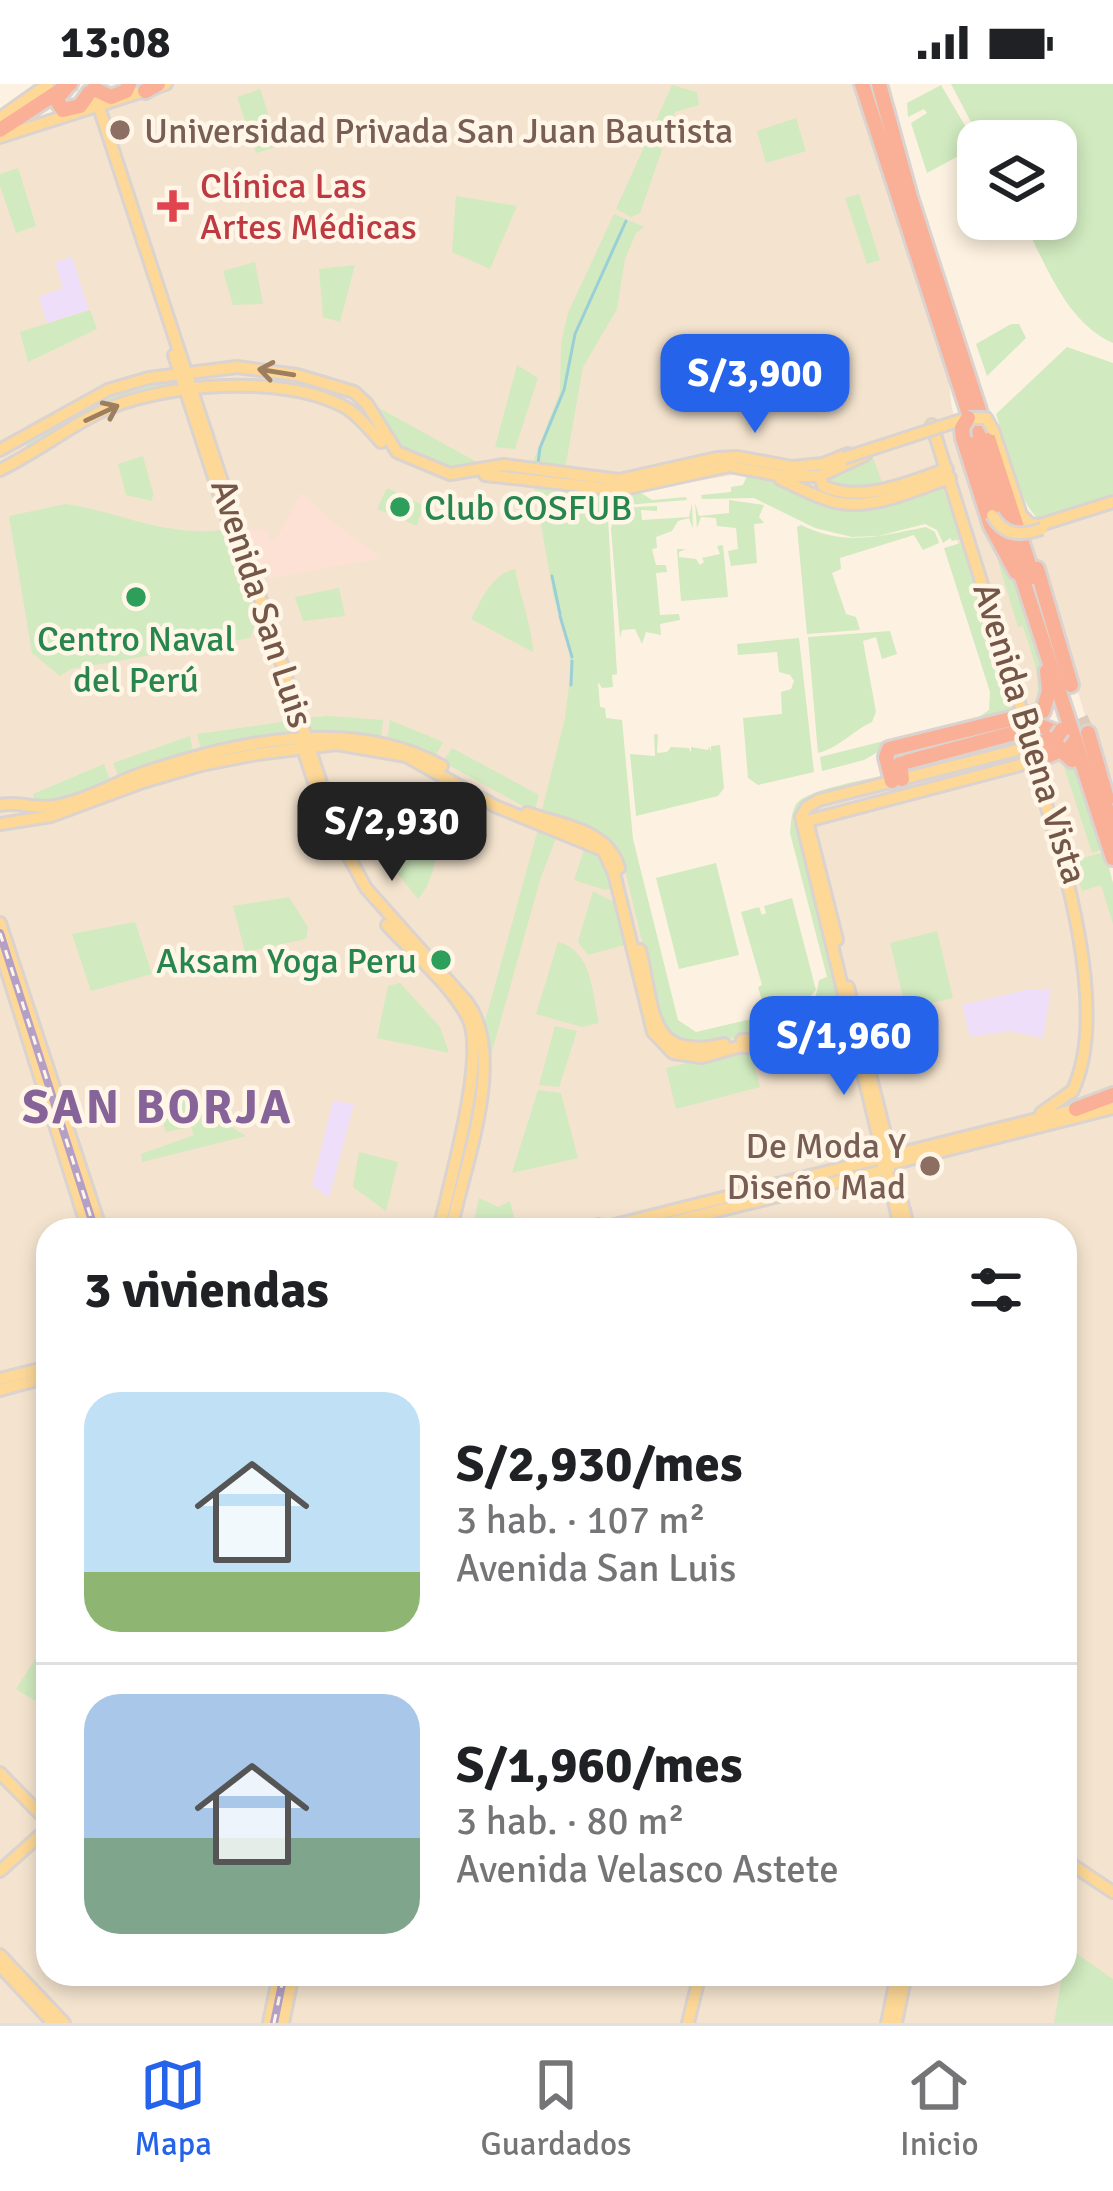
<!DOCTYPE html>
<html lang="es">
<meta charset="utf-8">
<style>
body{margin:0;font-family:Signika,sans-serif;background:#f6f6f6;color:#202124;height:100vh;display:flex;flex-direction:column;font-size:45px;white-space:nowrap}
*{box-sizing:border-box;margin:0}
p{font-size:39px;color:#757577}
.icon{flex:none;width:66px;height:66px;fill:none;stroke:currentColor;stroke-width:2;stroke-linecap:round;stroke-linejoin:round}
.map{position:relative;flex:1;overflow:hidden}
.details{position:absolute;left:36px;top:1134px;width:1041px;height:768px;display:flex;flex-direction:column;background:#fff;border-radius:36px;box-shadow:0 6px 18px #0003}
.details>*{flex:none}
.fabs{position:absolute;left:957px;top:36px;display:grid;gap:24px}
.fabs a{display:grid;place-items:center;width:120px;height:120px;border-radius:24px;background:#fff;box-shadow:0 6px 18px #0003;font-size:60px}
.price{position:absolute;translate:-50% -102px;padding:0 27px;border-radius:24px;background:#2563eb;color:#fff;font-size:39px;line-height:78px;filter:drop-shadow(0 3px 6px #0008)}
.price::after{content:'';position:absolute;left:50%;top:72px;width:36px;height:27px;margin-left:-18px;background:inherit;clip-path:polygon(0 0,100% 0,50% 100%)}
.price.selected{background:#222;color:#fff}
ul{padding:0;list-style:none}
li{display:flex;align-items:center;gap:36px;height:300px;padding:0 48px}
li+li{border-top:3px solid #e0e0e0}
li span{display:grid;place-items:center;flex:none;width:336px;height:240px;border-radius:36px;color:#555}
li>.icon{margin-inline-start:auto}
span .icon{width:144px;height:144px;fill:#fffc;stroke-width:1}
li b{font-size:51px}
h2{display:flex;justify-content:space-between;align-items:center;height:144px;padding:0 48px;font-size:51px}
.status{display:flex;justify-content:space-between;align-items:center;height:84px;padding:0 60px;background:#fff;direction:ltr}
.status svg{height:33px;fill:currentColor}
.dock{display:flex;justify-content:space-around;align-items:center;height:168px;border-top:3px solid #e0e0e0;background:#fff;font-size:33px;color:#757577}
.dock a{display:grid;justify-items:center;gap:6px}
.dock .selected{color:#2563eb}
.map>svg:first-child{display:block}
</style>
<div class="status"><b>13:08</b><svg viewBox="0 0 49 12"><path d="M0 12V9h3v3zM5 12V6h3v6zM10 12V3h3v9zM15 12V0h3v12zM26 1h20v11H26zM47 4h2v5h-2z"/></svg></div>
<div class="map">
<svg width="1113" height="1939" viewBox="0 0 1113 1939">
<rect width="100%" height="100%" fill="#fdf2e1"/>
<g fill="#f4e4cf" fill-rule="evenodd">
<path d="M163,0H853L949,299L952,325L1024,532L1041,600L1039,621L1093,743L1113,815V1939H0V53ZM738,390L869,426L942,406L1015,654L800,724L794,742L838,932L694,957L665,931L597,619L591,415ZM48,1146H1065V1890H48Z"/>
<polygon points="1113,423 1113,720 1029,452"/>
</g>
<polygon fill="#fde1d4" points="301,409 338,442 381,474 258,496 241,446 268,446 269,455 276,456"/>
<g fill="#efdef9">
<polygon points="72,173 89,226 47,239 39,213 63,204 55,178"/>
<polygon points="1051,905 1043,954 1009,947 970,953 962,921 1025,906"/>
<polygon points="333,1017 354,1020 329,1114 312,1101"/>
</g>
<g fill="#d1eabf">
<path d="M951,0H1113V259C1066,239 1045,178 1022,135H1056V57H981Z"/>
<polygon points="672,1 697,8 699,21 675,28 640,129 631,133 616,125"/>
<polygon points="941,1 977,62 927,89 911,39 927,29 924,25 908,33 907,19"/>
<polygon points="260,5 279,62 256,69 237,13"/>
<polygon points="796,34 806,67 766,79 757,47"/>
<polygon points="18,84 36,142 16,149 0,102 0,90"/>
<polygon points="859,110 880,176 867,180 845,114"/>
<polygon points="456,112 517,122 490,185 452,168"/>
<polygon points="614,130 644,143 636,149 625,175 617,225 583,283 565,385 532,380 560,308 561,259 568,229"/>
<polygon points="255,178 263,220 233,221 223,187"/>
<polygon points="355,181 340,238 323,233 319,185"/>
<polygon points="90,226 97,245 28,278 20,248"/>
<polygon points="1011,240 1019,240 1026,254 987,292 976,260"/>
<polygon points="756,252 817,293 818,297 761,314 748,265"/>
<path d="M1067,263L1113,279V410L1038,434C1018,419 1006,358 996,330Z"/>
<polygon points="517,281 538,294 515,365 495,363"/>
<polygon points="177,292 180,303 127,317 29,370 24,356 97,312"/>
<polygon points="379,324 477,378 478,382 451,388 394,362"/>
<polygon points="872,371 883,401 848,405 825,398 824,393"/>
<polygon points="143,372 153,409 152,417 126,411 118,380"/>
<polygon points="748,389 826,420 847,424 942,401 960,455 952,457 950,454 943,459 937,446 925,440 878,452 852,453 815,444 754,414 702,415 701,411 731,408 731,403 743,401"/>
<path d="M534,401L638,407L652,416L686,413L687,416L626,421L608,435L617,590L612,591L613,603L602,604L598,598L600,623L605,624L606,634L622,636L633,755L678,936L696,948L747,936L761,939L815,916L819,896L827,893L790,749C791,740 791,727 797,719C809,705 865,696 885,691L887,694L817,713L797,733L843,932L771,952L736,953L701,963L671,954L662,940L622,774L603,752L541,730L565,634L571,585L568,560L554,515Z"/>
<polygon points="387,404 423,421 417,442 377,425"/>
<polygon points="729,416 764,421 759,433 764,439 754,440 757,479 731,482 728,467 738,465 736,444 717,442 716,434 701,433 697,444 695,419 699,432 729,429"/>
<path d="M692,419L693,445L689,434L678,437L672,447L656,453L657,464L652,465L656,481H666L667,488L656,489L660,531L679,530L680,536L660,540L661,551L646,548L642,560L635,545L622,546L620,554L611,445C615,421 636,423 657,422V427L641,426L642,436L689,433Z"/>
<path d="M66,420C124,429 169,455 229,445L257,535L250,554L71,585L60,592L32,569L9,432Z"/>
<path d="M801,441C846,463 879,452 926,443L935,448L939,459L923,466L914,451L840,474L841,485L832,489L846,530L856,533L860,546L807,550L797,443Z"/>
<path d="M987,441C1002,467 1036,506 1028,537L1041,584L1042,621L1030,625C1048,605 1030,567 1023,542L1018,543Z"/>
<polygon points="961,459 1016,634 890,661 864,676 822,687 820,673 979,633 989,626 990,608 944,464"/>
<polygon points="723,461 728,513 681,517 677,465 686,465 679,468 679,473 696,475 700,481 704,478 702,474 720,470 717,462"/>
<path d="M515,485C519,508 534,550 533,568L471,535C482,515 491,491 515,485Z"/>
<polygon points="339,504 345,532 303,537 295,513"/>
<path d="M890,547L897,570L882,575L876,553L863,557L876,628L872,638C852,647 839,664 818,669L808,553Z"/>
<polygon points="799,554 814,688 758,701 748,694 743,634 782,630 781,608 791,605 794,597 790,591 779,588 777,568 738,571 737,560"/>
<polygon points="328,632 383,636 381,654 310,652 304,634"/>
<polygon points="390,636 443,658 435,673 387,656"/>
<polygon points="289,637 294,654 202,669 197,650"/>
<polygon points="654,650 658,650 657,669 667,668 671,663 689,664 691,669 691,663 708,666 709,662 711,668 711,662 720,661 724,704 718,712 636,732 630,670 655,672"/>
<polygon points="190,652 194,671 119,694 113,679"/>
<polygon points="452,664 539,711 534,728 443,678"/>
<polygon points="1070,673 1103,765 1092,769 1062,676"/>
<polygon points="104,680 111,698 58,721 34,719 33,710"/>
<path d="M417,714L444,731C438,757 436,796 418,815L382,770L371,735L402,725Z"/>
<polygon points="538,745 557,751 541,793 487,985 484,941"/>
<polygon points="586,760 605,774 612,804 605,806 574,796"/>
<polygon points="1105,768 1113,799 1113,840 1101,801 1082,807 1072,777"/>
<polygon points="716,779 739,871 679,885 656,794"/>
<polygon points="593,807 619,821 628,860 588,871 578,858"/>
<polygon points="289,813 308,843 306,855 245,868 233,822"/>
<polygon points="792,814 816,906 805,918 765,927 758,903 762,901 741,828 759,823 762,831 766,829 764,822"/>
<polygon points="135,838 152,890 91,907 72,850"/>
<polygon points="937,847 953,914 906,925 890,859"/>
<path d="M558,858C592,866 592,909 599,939L582,943L536,930Z"/>
<polygon points="400,899 440,943 449,969 377,954 388,902"/>
<polygon points="555,942 577,947 559,1003 539,1001"/>
<polygon points="750,964 760,1003 676,1025 666,984"/>
<polygon points="538,1006 561,1009 578,1074 512,1089"/>
<polygon points="193,1013 207,1028 246,1052 142,1078 141,1070 194,1051 191,1043 166,1048 158,1020"/>
<polygon points="359,1068 398,1078 386,1127 353,1103"/>
<polygon points="479,1114 498,1123 510,1117 517,1146 472,1146"/>
<polygon points="40,1568 48,1573 48,1625 16,1605"/>
<polygon points="1067,1863 1113,1895 1113,1939 1054,1939"/>
</g>
<g fill="none" stroke-linecap="round" stroke-linejoin="round">
<g stroke="#9bcfd8" stroke-width="3">
<polyline points="538,379 540,364 564,306 575,250 626,137"/>
<polyline points="552,492 560,530"/>
<polyline points="560,532 572,573"/>
<polyline points="571,601 572,577"/>
</g>
<polyline stroke="#dbcbba" stroke-width="14" stroke-dasharray="14 7" stroke-linecap="butt" points="1061,634 1080,632 1088,649"/>
<defs>
<g id="major">
<path d="M93,5L340,757L366,804L467,918C508,974 463,1084 451,1146"/>
<polyline points="0,34 48,0"/>
<polyline points="0,53 166,0"/>
<polyline points="174,271 250,504"/>
<polyline points="932,341 1023,631"/>
<polyline points="993,346 1021,431 1030,440 1040,441 1113,418"/>
<polyline points="0,366 108,306 149,294 237,283 297,291 354,308 367,320 397,368 450,390 504,381 619,396 717,374 738,373 792,383 823,380 848,370"/>
<path d="M0,386C33,370 63,347 96,330C157,299 287,288 348,325C360,333 371,347 381,358"/>
<polyline points="485,391 619,406 729,382 783,392 820,392 865,371"/>
<path d="M820,392L823,402C863,420 909,398 947,385"/>
<path d="M780,395C798,403 816,413 835,418C873,427 915,405 950,394"/>
<polyline points="301,659 335,761"/>
<path d="M1031,671C1058,760 1113,924 1072,1008"/>
<path d="M0,721C19,717 36,726 55,722C85,717 114,699 143,689C237,657 352,632 442,682"/>
<path d="M527,729C561,741 608,745 619,784"/>
<polyline points="807,737 837,856"/>
<polyline points="807,737 1035,677"/>
<polyline points="0,740 51,732 143,698 201,681 257,670 337,660 406,672 495,722 603,766 614,789 653,948 673,969 702,973 738,963 774,963 858,943"/>
<polyline points="0,839 101,1146"/>
<path d="M387,841C413,870 450,899 468,934C487,972 449,1100 439,1146"/>
<polyline points="0,865 88,1146"/>
<path d="M640,866C655,925 647,979 724,960"/>
<polyline points="848,903 892,1077"/>
<polyline points="742,956 770,956 856,934"/>
<polyline points="1041,1029 1072,1007"/>
<polyline points="883,1082 1113,1024"/>
<polyline points="896,1095 909,1146"/>
<polyline points="577,1146 598,1141"/>
<polyline points="595,1146 1081,1024"/>
<polyline points="639,1146 889,1085"/>
<polyline points="901,1146 801,733 807,723 819,716 1033,662"/>
<polyline points="0,1295 48,1283"/>
<polyline points="0,1306 48,1293"/>
<polyline points="0,1689 46,1736"/>
<polyline points="1065,1776 1113,1808"/>
<polyline points="0,1787 48,1744"/>
<polyline points="0,1871 64,1939"/>
<polyline points="0,1882 53,1939"/>
<polyline points="269,1939 279,1890"/>
<polyline points="283,1939 293,1890"/>
<polyline points="688,1939 700,1890"/>
<polyline points="887,1939 897,1890"/>
<polyline points="896,1939 906,1890"/>
</g>
<g id="highway">
<polyline points="862,0 1113,774"/>
<polyline points="879,0 910,113 1033,493"/>
<polyline points="65,5 56,15 63,26 80,22 89,9"/>
<polyline points="94,5 111,13 126,7 129,0"/>
<polyline points="145,7 158,0"/>
<polyline points="0,46 70,0"/>
<polyline points="963,354 991,442 1016,488"/>
<polyline points="1037,485 1071,601"/>
<polyline points="1088,649 1107,715"/>
<polyline points="1033,662 1057,653"/>
<polyline points="1037,676 1061,666 1072,676"/>
<polyline points="906,678 1040,642 1056,648 1073,672"/>
<polyline points="900,680 902,695"/>
<polyline points="892,697 886,673 889,665 1043,627 1049,607 1047,587"/>
<polyline points="1101,709 1113,744"/>
<polyline points="1076,1025 1113,1011"/>
</g>
</defs>
<use href="#major" stroke="#dbd3cf" stroke-width="16"/>
<use href="#highway" stroke="#dbd3cf" stroke-width="20"/>
<use href="#major" stroke="#fdd897" stroke-width="10"/>
<use href="#highway" stroke="#f9b096" stroke-width="14"/>
<defs>
<g id="rail">
<polyline points="0,849 95,1146"/>
<polyline points="274,1939 284,1890"/>
</g>
</defs>
<use href="#rail" stroke="#b4a0c6" stroke-width="8"/>
<use href="#rail" stroke="#fff6e8" stroke-width="3" stroke-dasharray="9" stroke-linecap="butt"/>
<defs>
<g id="major-bridge">
<polyline points="968,334 986,334 993,346"/>
<polyline points="844,374 961,336"/>
<path d="M992,431C1004,452 1020,452 1042,445"/>
<polyline points="1019,632 1025,651"/>
</g>
<g id="highway-bridge">
<polyline points="963,354 962,344 968,334"/>
<polyline points="1057,653 1062,646"/>
</g>
</defs>
<use href="#major-bridge" stroke="#dbd3cf" stroke-width="16" stroke-linecap="butt"/>
<use href="#highway-bridge" stroke="#dbd3cf" stroke-width="20" stroke-linecap="butt"/>
<use href="#major-bridge" stroke="#fdd897" stroke-width="10"/>
<use href="#highway-bridge" stroke="#f9b096" stroke-width="14"/>
</g>
<defs><path id="oneway-shaft" d="M-6 0H5M1.5-3L5.5 0L1.5 3" fill="none" stroke-width="1.6" stroke-linecap="round" stroke-linejoin="round" transform="scale(3)"/></defs>
<g stroke="#9d7e5f">
<use href="#oneway-shaft" transform="translate(276 288) rotate(-171)"/>
<use href="#oneway-shaft" transform="translate(102 329) rotate(-25)"/>
</g>
<g fill="#8d6e63" stroke="#fff6e8" stroke-width="4.5">
<circle cx="120" cy="46" r="12"/>
<circle cx="930" cy="1082" r="12"/>
</g>
<path fill="#e0444e" stroke="#fff6e8" stroke-width="4.5" d="M167 104h12v12h12v12h-12v12h-12v-12h-12v-12h12z"/>
<g fill="#2e9e5b" stroke="#fff6e8" stroke-width="4.5">
<circle cx="400" cy="423" r="12"/>
<circle cx="136" cy="513" r="12"/>
<circle cx="441" cy="876" r="12"/>
</g>
<g text-anchor="middle" stroke-width="9" stroke-linejoin="round" paint-order="stroke">
<g font-size="36" fill="#785e54" stroke="#fff6e8" text-anchor="start">
<text x="144" y="59">Universidad Privada San Juan Bautista</text>
<text x="906" y="1074" text-anchor="end">De Moda Y<tspan x="906" dy="41">Diseño Mad</tspan></text>
</g>
<g font-size="36" fill="#be3a42" stroke="#fff6e8" text-anchor="start">
<text x="200" y="114">Clínica Las<tspan x="200" dy="41">Artes Médicas</tspan></text>
</g>
<g font-size="36" fill="#27864d" stroke="#fff6e8" text-anchor="start">
<text x="424" y="436">Club COSFUB</text>
<text x="136" y="567" text-anchor="middle">Centro Naval<tspan x="136" dy="41">del Perú</tspan></text>
<text x="417" y="889" text-anchor="end">Aksam Yoga Peru</text>
</g>
<g font-size="36" fill="#745747" stroke="#fff6e8">
<text transform="translate(263 519) rotate(72)" y="13">Avenida San Luis</text>
<text transform="translate(1031 649) rotate(73)" y="13">Avenida Buena Vista</text>
</g>
<g font-size="48" font-weight="bold" letter-spacing="3" fill="#866398" stroke="#fff6e8">
<text x="158" y="1039">SAN BORJA</text>
</g>
</g>
</svg>
<div class="fabs">
<a><svg class="icon" aria-label="layers" viewBox="0 0 24 24"><path d="M12 4l9 5-9 5-9-5zM3 14l9 5 9-5"/></svg></a>
</div>
<b class="price" style="left:755px;top:352px">S/3,900</b>
<b class="price selected" style="left:392px;top:800px">S/2,930</b>
<b class="price" style="left:844px;top:1014px">S/1,960</b>
<section class="details">
<h2>3 viviendas<svg class="icon" aria-label="filters" viewBox="0 0 24 24"><path d="M4 7h16M4 17h16"/><circle cx="9" cy="7" r="2"/><circle cx="15" cy="17" r="2"/></svg></h2>
<ul>
<li><span style="background:linear-gradient(#bfe0f5 75%,#8fb573 0)"><svg class="icon" aria-label="home" viewBox="0 0 24 24"><path d="M3 11l9-7 9 7M6 9v11h12V9"/></svg></span><div><b>S/2,930/mes</b><p>3 hab. · 107 m²</p><p>Avenida San Luis</p></div></li>
<li><span style="background:linear-gradient(#a9c7e8 60%,#7fa58c 0)"><svg class="icon" aria-label="home" viewBox="0 0 24 24"><path d="M3 11l9-7 9 7M6 9v11h12V9"/></svg></span><div><b>S/1,960/mes</b><p>3 hab. · 80 m²</p><p>Avenida Velasco Astete</p></div></li>
</ul>
</section>
</div>
<nav class="dock">
<a class="selected"><svg class="icon" aria-label="map" viewBox="0 0 24 24"><path d="M3 6l6-2 6 2 6-2v14l-6 2-6-2-6 2zM9 4v14M15 6v14"/></svg>Mapa</a>
<a><svg class="icon" aria-label="saved" viewBox="0 0 24 24"><path d="M7 4h10v16l-5-4-5 4z"/></svg>Guardados</a>
<a><svg class="icon" aria-label="home" viewBox="0 0 24 24"><path d="M3 11l9-7 9 7M6 9v11h12V9"/></svg>Inicio</a>
</nav>
